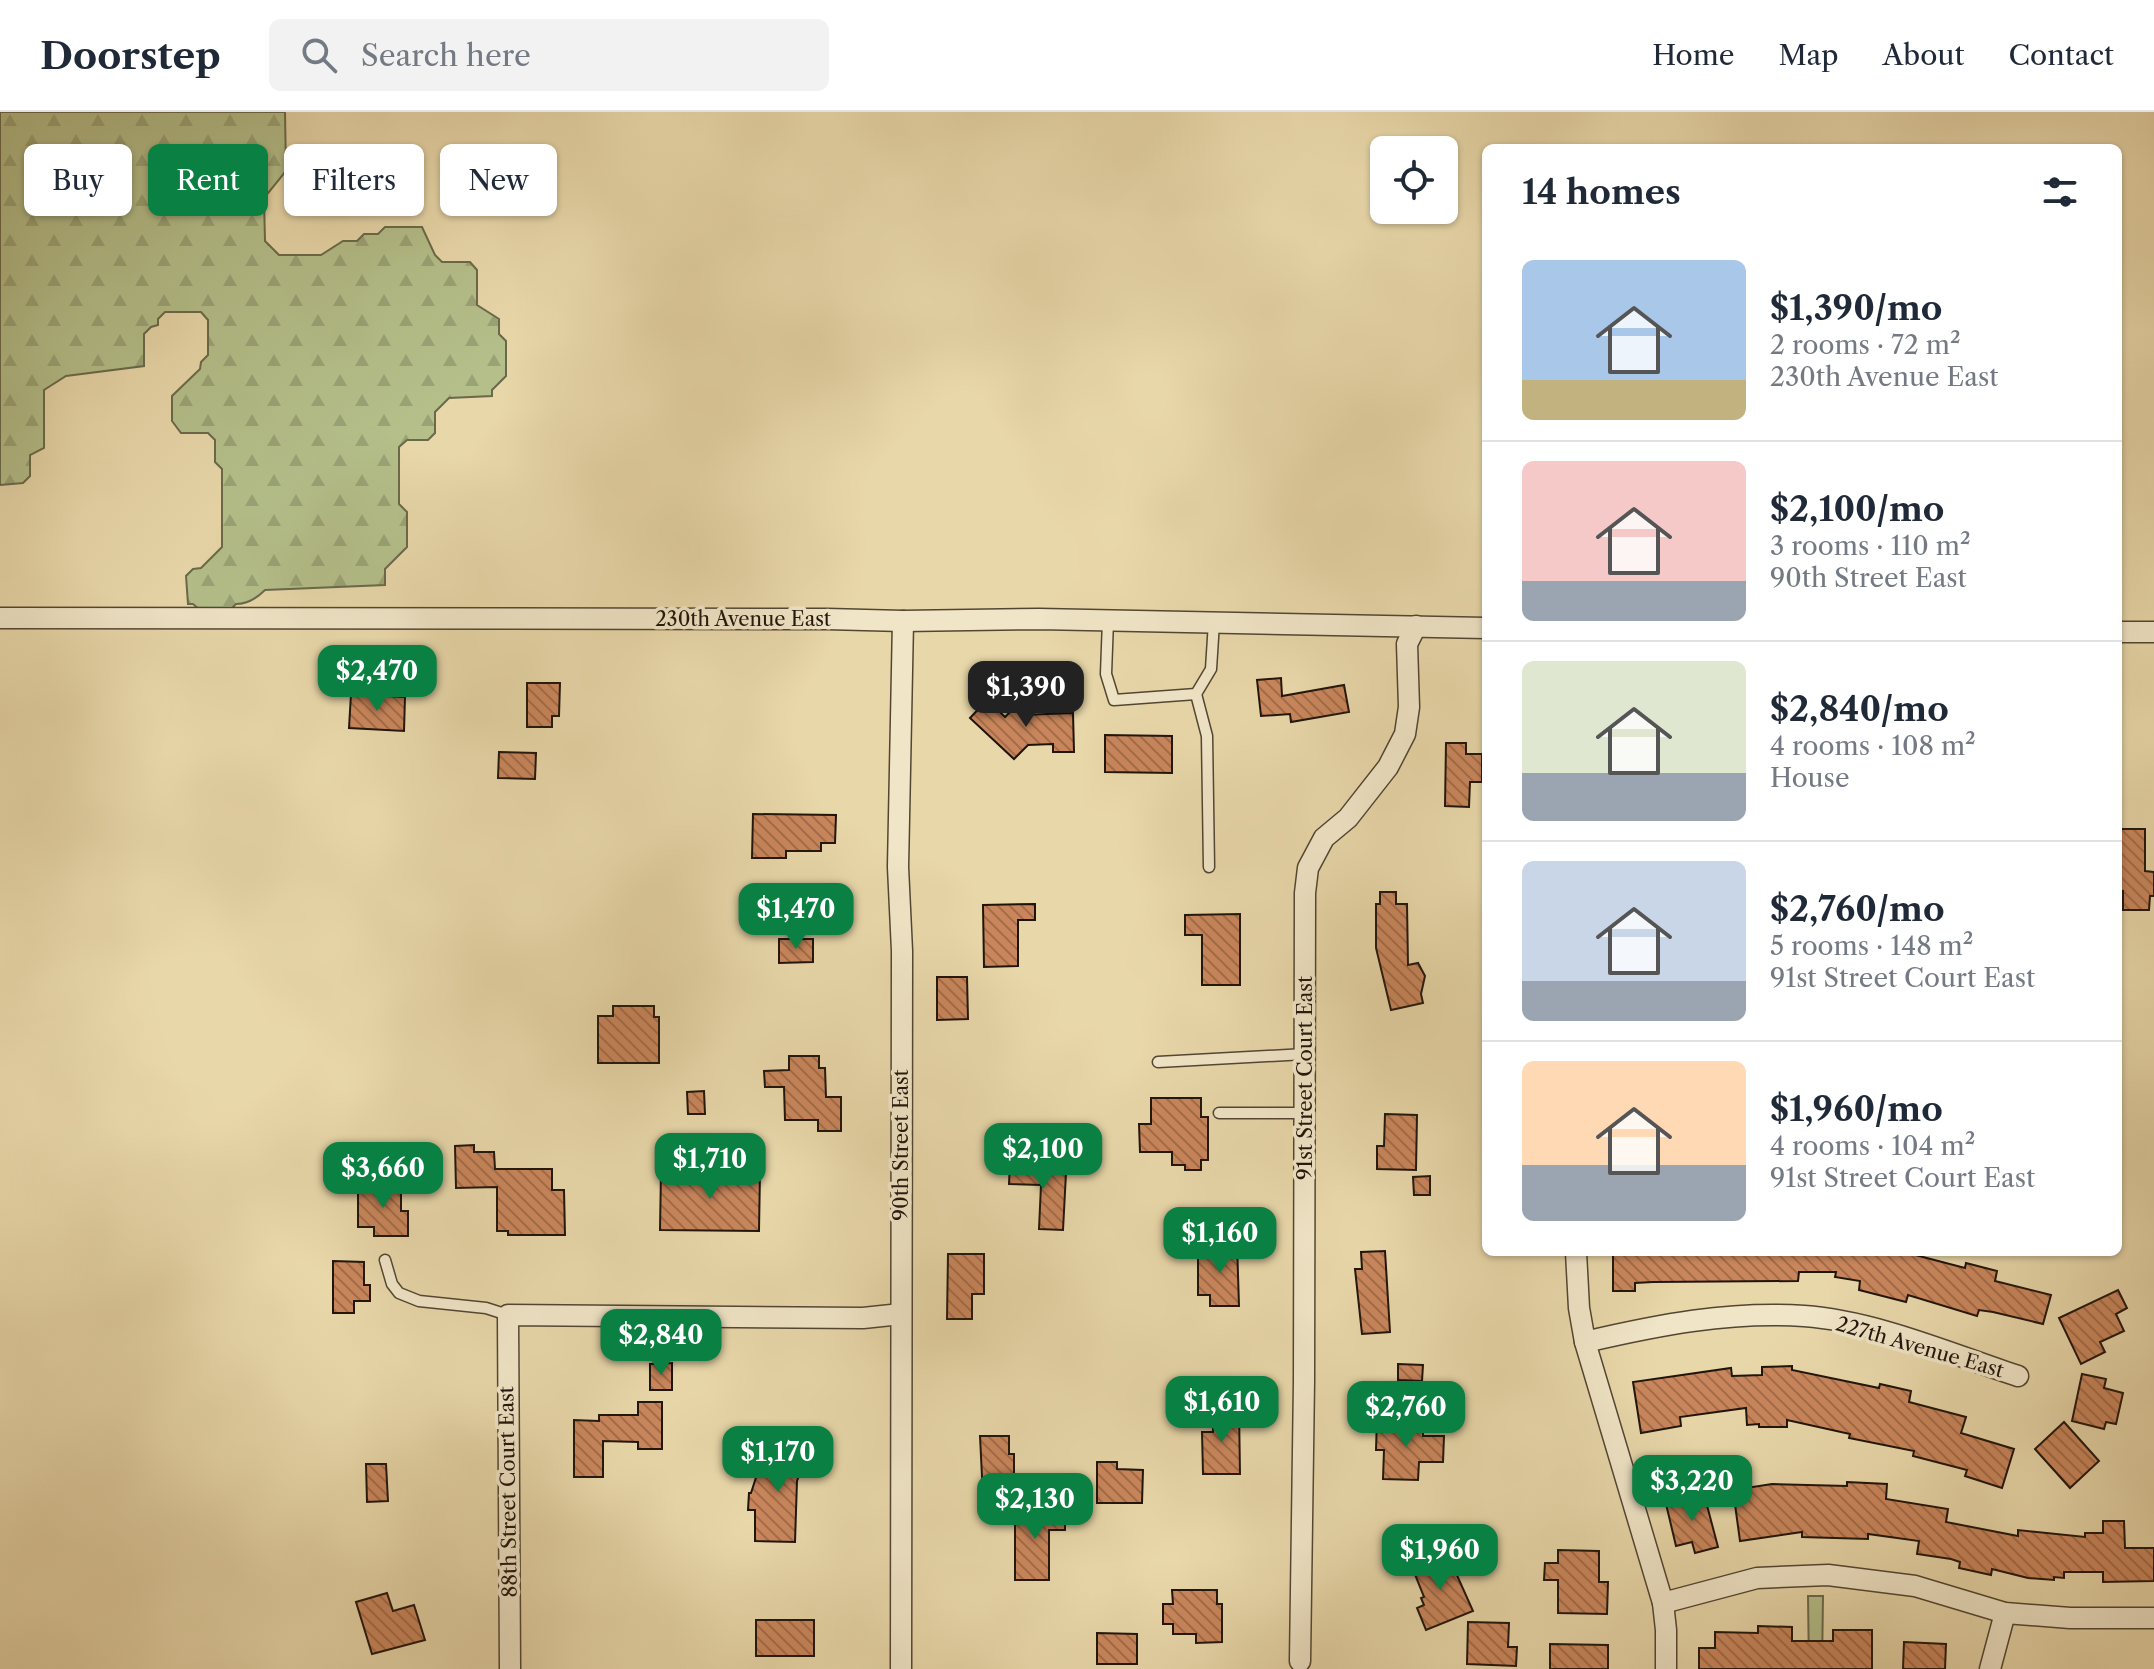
<!DOCTYPE html>
<meta charset="utf-8">
<style>
body{margin:0;font-family:"Libre Caslon Text",serif;background:#f2f2f3;color:#1f2937;height:100vh;display:flex;flex-direction:column;font-size:30px;white-space:nowrap}
*{box-sizing:border-box;margin:0}
p{font-size:26px;color:#747a83}
.icon{flex:none;width:44px;height:44px;fill:none;stroke:currentColor;stroke-width:2;stroke-linecap:round;stroke-linejoin:round}
.map{position:relative;flex:1;overflow:hidden}
.side{position:absolute;left:1482px;top:32px;width:640px;height:1112px;display:flex;flex-direction:column;background:#fff;border-radius:12px;box-shadow:0 2px 6px #0004}
.side>*{flex:none}
.hud{position:absolute;left:24px;top:32px;width:760px;height:72px;display:flex;gap:16px}
.tools{position:absolute;left:1370px;top:24px;display:grid;gap:16px}
.tools a{display:grid;place-items:center;width:88px;height:88px;border-radius:12px;background:#fff;box-shadow:0 2px 6px #0004;font-size:40px}
.price{position:absolute;translate:-50% -68px;padding:0 18px;border-radius:16px;background:#0b8043;color:#fff;font-size:26px;line-height:52px;filter:drop-shadow(0 2px 4px #0008)}
.price::after{content:'';position:absolute;left:50%;top:48px;width:24px;height:18px;margin-left:-12px;background:inherit;clip-path:polygon(0 0,100% 0,50% 100%)}
.price.selected{background:#222;color:#fff}
ul{padding:0;list-style:none}
li{display:flex;align-items:center;gap:24px;height:200px;padding:0 40px}
li+li{border-top:2px solid #e0e1e3}
li span{display:grid;place-items:center;flex:none;width:224px;height:160px;border-radius:12px;color:#555}
li>.icon{margin-inline-start:auto}
span .icon{width:96px;height:96px;fill:#fffc;stroke-width:1}
li b{font-size:34px}
h2{display:flex;justify-content:space-between;align-items:center;height:96px;padding:0 40px;font-size:34px}
.chip{padding:0 28px;border-radius:12px;background:#fff;box-shadow:0 2px 6px #0004;font-size:28px;line-height:72px}
.chip.selected{background:#0b8043;color:#fff}
header{display:flex;align-items:center;gap:48px;box-sizing:border-box;height:112px;padding:0 40px;background:#fff;border-bottom:2px solid #e0e1e3}
header strong{font-size:38px}
nav{display:flex;gap:44px;margin-inline-start:auto;font-size:28px}
.search{width:560px;height:72px;background:#f2f2f3;display:flex;align-items:center;gap:20px;box-sizing:border-box;padding:0 28px;border-radius:12px;color:#747a83;font-size:30px}
.map>svg:first-child{display:block}
</style>
<header>
<strong>Doorstep</strong>
<div class="search"><svg class="icon" aria-label="search" viewBox="0 0 24 24"><circle cx="10" cy="10" r="6"/><path d="M15 15l6 6"/></svg>Search here</div>
<nav><a>Home</a><a>Map</a><a>About</a><a>Contact</a></nav>
</header>
<div class="map">
<svg width="2154" height="1557" viewBox="0 0 2154 1557">
<defs>
<pattern id="forest-firs" width="22" height="20" patternUnits="userSpaceOnUse" patternTransform="scale(2)"><rect width="22" height="20" fill="#b4bf8a"/><path d="M5 1l3.5 6h-7zM16 11l3.5 6h-7z" fill="#9aa376"/></pattern>
<pattern id="building-back-hatch" width="6" height="6" patternUnits="userSpaceOnUse" patternTransform="scale(2)"><rect width="6" height="6" fill="#c9865c"/><path d="M-1 5l2 2M0 0l6 6M5-1l2 2" fill="none" stroke="#a36c4a"/></pattern>
</defs>
<rect width="100%" height="100%" fill="#e8d7a9"/>
<filter id="stains"><feTurbulence type="fractalNoise" baseFrequency=".0025" numOctaves="4"/><feColorMatrix values="0 0 0 0 .2 0 0 0 0 .09 0 0 0 0 .02 0 0 0 .5 -.17"/></filter>
<radialGradient id="worn" r=".72"><stop offset=".6" stop-color="#630" stop-opacity="0"/><stop offset="1" stop-color="#630" stop-opacity=".3"/></radialGradient>
<polygon fill="#b4bf8a" stroke="#6a6a4b" stroke-width="2" points="1808,1484 1823,1484 1822,1557 1809,1557"/>
<path fill="url(#forest-firs)" stroke="#6a6a4b" stroke-width="2" d="M0,0H285L286,59L264,86L265,129L279,143H321L343,129H357L364,122H378L385,115H422L435,143L442,150H470L477,158V193L499,207V222L506,229V264L492,278V284L449,286L435,300V321L428,328H407L399,335V392L407,400V435L385,457V473L265,478C257,486 248,492 236,492L229,499H201L193,492H188L186,464L193,457L201,456L222,435V357L215,350V328L208,321H181L172,309V284L200,257L201,250L208,243V208L201,200H165L158,207V213L151,215L144,222V254L66,264L44,278V336L30,343V364L23,371L0,373Z"/>
<g fill="url(#building-back-hatch)" stroke="#20150c" stroke-width="2">
<polygon points="1281,566 1282,584 1344,573 1349,600 1291,610 1290,602 1261,604 1257,568"/>
<polygon points="527,571 560,571 559,604 552,604 552,615 527,615"/>
<polygon points="351,582 405,585 404,619 349,616"/>
<polygon points="987,588 1005,605 1014,596 1021,603 1073,601 1074,640 1053,640 1053,632 1028,633 1014,647 970,606"/>
<polygon points="1105,623 1172,624 1172,661 1105,660"/>
<polygon points="1446,631 1466,631 1466,642 1482,642 1482,670 1470,670 1469,695 1445,694"/>
<polygon points="499,640 536,641 535,667 498,666"/>
<polygon points="753,702 836,703 835,731 821,731 821,739 786,739 786,746 752,746"/>
<polygon points="2118,717 2145,717 2145,759 2154,760 2154,784 2150,784 2149,798 2123,798 2123,779 2118,779"/>
<polygon points="1380,780 1396,780 1396,792 1407,792 1408,853 1418,851 1425,864 1421,882 1423,891 1391,898 1376,836 1376,792 1380,792"/>
<polygon points="1035,792 1035,808 1018,808 1018,854 984,855 983,793"/>
<polygon points="1240,802 1240,873 1202,873 1202,823 1185,823 1185,803"/>
<polygon points="779,827 813,827 813,850 779,851"/>
<polygon points="937,865 967,865 968,907 937,908"/>
<polygon points="613,894 654,894 654,905 659,905 659,951 598,951 598,904 613,904"/>
<polygon points="789,944 819,944 819,956 825,956 826,985 841,985 841,1019 818,1019 818,1008 785,1008 784,975 765,975 764,959 789,958"/>
<polygon points="704,979 705,1002 688,1002 687,980"/>
<polygon points="1151,986 1201,986 1201,1005 1208,1005 1208,1048 1201,1048 1201,1058 1185,1058 1185,1053 1172,1053 1172,1040 1140,1040 1139,1012 1151,1012"/>
<polygon points="1385,1002 1417,1003 1416,1058 1377,1057 1377,1034 1384,1034"/>
<polygon points="474,1033 474,1040 494,1040 495,1057 552,1057 552,1078 564,1078 565,1123 508,1123 508,1119 497,1119 497,1075 456,1076 455,1034"/>
<polygon points="1010,1050 1046,1051 1045,1060 1066,1061 1063,1118 1039,1117 1041,1073 1009,1072"/>
<polygon points="661,1059 760,1060 759,1119 660,1118"/>
<polygon points="1430,1064 1430,1083 1414,1083 1413,1065"/>
<polygon points="366,1071 401,1071 401,1099 408,1099 408,1124 374,1124 374,1115 358,1115 358,1081 366,1081"/>
<polygon points="1237,1131 1239,1194 1210,1194 1210,1183 1198,1183 1198,1145 1210,1144 1210,1132"/>
<polygon points="1385,1139 1390,1220 1362,1222 1355,1157 1362,1157 1361,1140"/>
<polygon points="1613,1140 1904,1140 1965,1156 1966,1151 1997,1159 1995,1169 2051,1183 2043,1212 1993,1200 1979,1198 1977,1204 1908,1183 1906,1190 1859,1178 1860,1169 1835,1165 1836,1160 1799,1160 1798,1169 1653,1170 1635,1171 1635,1179 1613,1179"/>
<polygon points="948,1142 984,1142 984,1182 972,1182 972,1207 947,1207"/>
<polygon points="333,1149 364,1150 364,1173 370,1173 370,1189 354,1189 354,1201 333,1201"/>
<polygon points="2118,1178 2127,1196 2116,1202 2124,1219 2100,1230 2105,1240 2081,1252 2059,1206"/>
<polygon points="672,1251 672,1278 650,1278 650,1252"/>
<polygon points="1398,1252 1423,1253 1422,1269 1398,1268"/>
<polygon points="1792,1254 1792,1258 1879,1276 1880,1272 1911,1279 1909,1290 1966,1305 1961,1321 2014,1337 2002,1376 1965,1364 1967,1358 1913,1344 1914,1339 1849,1326 1850,1322 1787,1308 1787,1315 1759,1315 1759,1312 1747,1313 1746,1296 1680,1305 1681,1314 1641,1321 1633,1270 1731,1256 1732,1264 1762,1263 1762,1255"/>
<polygon points="2082,1262 2106,1267 2104,1276 2123,1281 2116,1312 2106,1310 2104,1317 2072,1309"/>
<polygon points="638,1290 662,1290 662,1337 638,1337 638,1330 603,1329 603,1365 574,1365 574,1308 599,1309 599,1303 638,1303"/>
<polygon points="1213,1297 1239,1297 1240,1362 1203,1362 1202,1320 1213,1320"/>
<polygon points="1377,1306 1403,1306 1402,1315 1423,1316 1423,1324 1444,1324 1443,1350 1419,1350 1418,1368 1383,1367 1384,1338 1376,1338"/>
<polygon points="2064,1310 2099,1349 2070,1376 2035,1337"/>
<polygon points="980,1324 1009,1324 1009,1342 1014,1342 1014,1364 1009,1364 1009,1384 983,1385"/>
<polygon points="780,1326 809,1338 797,1369 795,1430 755,1429 755,1398 748,1398 749,1381 751,1381 760,1353 768,1356"/>
<polygon points="1097,1350 1117,1350 1117,1357 1143,1358 1142,1391 1097,1391"/>
<polygon points="366,1352 386,1352 388,1389 367,1390"/>
<polygon points="1847,1370 1887,1372 1886,1387 1948,1397 1946,1410 2018,1424 2018,1418 2085,1425 2085,1421 2103,1421 2103,1409 2124,1409 2125,1436 2154,1436 2154,1469 2103,1470 2103,1460 2064,1460 2064,1466 2054,1465 2054,1468 2028,1466 1992,1457 1991,1463 1959,1456 1960,1450 1951,1447 1917,1442 1919,1429 1868,1422 1868,1427 1802,1425 1802,1420 1740,1429 1733,1378 1772,1372 1847,1374"/>
<polygon points="1704,1382 1718,1435 1695,1441 1692,1430 1676,1434 1666,1392"/>
<polygon points="1015,1396 1065,1396 1065,1418 1049,1418 1049,1468 1015,1468"/>
<polygon points="1558,1438 1599,1439 1599,1470 1608,1470 1607,1502 1558,1501 1558,1468 1544,1468 1545,1451 1558,1451"/>
<polygon points="1447,1441 1473,1499 1426,1518 1417,1496 1424,1493 1421,1486 1424,1485 1412,1455"/>
<polygon points="1172,1478 1217,1478 1217,1492 1222,1492 1222,1530 1196,1531 1196,1522 1173,1522 1173,1512 1163,1512 1163,1492 1173,1492"/>
<polygon points="387,1481 393,1499 414,1493 425,1528 372,1542 356,1490"/>
<rect x="756" y="1508" width="58" height="36"/>
<polygon points="1468,1510 1509,1511 1508,1535 1517,1535 1516,1554 1467,1552"/>
<polygon points="1758,1514 1792,1515 1792,1529 1833,1529 1833,1518 1872,1518 1872,1557 1699,1557 1699,1536 1715,1536 1715,1520 1758,1521"/>
<polygon points="1097,1521 1137,1522 1137,1552 1097,1552"/>
<polygon points="1904,1530 1946,1532 1945,1557 1903,1557"/>
<polygon points="1550,1532 1608,1533 1608,1557 1550,1557"/>
</g>
<g fill="none" stroke-linecap="round" stroke-linejoin="round">
<defs>
<g id="service">
<polyline points="1108,508 1106,562 1114,588 1196,582 1211,557 1214,510"/>
<polyline points="1196,582 1207,624 1209,755"/>
<polyline points="1158,950 1305,942"/>
<polyline points="1219,1001 1305,1001"/>
<polyline points="385,1148 392,1172 399,1181 419,1189 486,1196 508,1203"/>
</g>
<g id="minor">
<polyline points="0,506 827,507 903,509 1039,507 1486,516"/>
<polyline points="2118,520 2154,520"/>
<polyline points="1576,1140 1579,1196 1585,1230 1663,1491 1666,1518 1666,1557"/>
<path d="M1585,1230C1658,1213 1729,1199 1804,1204C1875,1209 1951,1242 2018,1264"/>
<polyline points="1663,1491 1757,1466 1828,1463 1915,1474 2005,1501 2070,1506 2154,1506"/>
<polyline points="1300,1549 1304,1269 1305,781 1308,756 1324,726 1348,706 1388,655 1405,622 1409,595 1407,532 1416,514"/>
<polyline points="510,1557 508,1203 863,1206 901,1202"/>
<polyline points="901,1557 902,839 898,755 903,509"/>
<polyline points="1990,1557 2005,1501"/>
</g>
</defs>
<use href="#service" stroke="#524633" stroke-width="13"/>
<use href="#minor" stroke="#524633" stroke-width="23"/>
<use href="#service" stroke="#f0e5c7" stroke-width="10"/>
<use href="#minor" stroke="#f0e5c7" stroke-width="20"/>
</g>
<g text-anchor="middle" stroke-width="7" stroke-linejoin="round" paint-order="stroke">
<g font-size="20" fill="#20150c" stroke="#f0e5c7">
<text x="743" y="514">230th Avenue East</text>
<text transform="translate(1305 966) rotate(-90)" y="7">91st Street Court East</text>
<text transform="translate(901 1033) rotate(-90)" y="7">90th Street East</text>
<text transform="translate(1920 1235) rotate(16)" y="7">227th Avenue East</text>
<text transform="translate(508 1380) rotate(-91)" y="7">88th Street Court East</text>
</g>
</g>
<rect width="100%" height="100%" filter="url(#stains)"/>
<rect width="100%" height="100%" fill="url(#worn)"/>
</svg>
<div class="tools">
<a><svg class="icon" aria-label="locate" viewBox="0 0 24 24"><circle cx="12" cy="12" r="6"/><path d="M12 2v4M12 18v4M2 12h4M18 12h4"/></svg></a>
</div>
<b class="price" style="left:377px;top:601px">$2,470</b>
<b class="price selected" style="left:1026px;top:617px">$1,390</b>
<b class="price" style="left:796px;top:839px">$1,470</b>
<b class="price" style="left:1043px;top:1079px">$2,100</b>
<b class="price" style="left:710px;top:1089px">$1,710</b>
<b class="price" style="left:383px;top:1098px">$3,660</b>
<b class="price" style="left:1220px;top:1163px">$1,160</b>
<b class="price" style="left:661px;top:1265px">$2,840</b>
<b class="price" style="left:1222px;top:1332px">$1,610</b>
<b class="price" style="left:1406px;top:1337px">$2,760</b>
<b class="price" style="left:778px;top:1382px">$1,170</b>
<b class="price" style="left:1692px;top:1411px">$3,220</b>
<b class="price" style="left:1035px;top:1429px">$2,130</b>
<b class="price" style="left:1440px;top:1480px">$1,960</b>
<div class="hud">
<a class="chip">Buy</a>
<a class="chip selected">Rent</a>
<a class="chip">Filters</a>
<a class="chip">New</a>
</div>
<section class="side">
<h2>14 homes<svg class="icon" aria-label="filters" viewBox="0 0 24 24"><path d="M4 7h16M4 17h16"/><circle cx="9" cy="7" r="2"/><circle cx="15" cy="17" r="2"/></svg></h2>
<ul>
<li><span style="background:linear-gradient(#a9c7e8 75%,#c2b280 0)"><svg class="icon" aria-label="home" viewBox="0 0 24 24"><path d="M3 11l9-7 9 7M6 9v11h12V9"/></svg></span><div><b>$1,390/mo</b><p>2 rooms · 72 m²</p><p>230th Avenue East</p></div></li>
<li><span style="background:linear-gradient(#f6c9c9 75%,#9aa5b1 0)"><svg class="icon" aria-label="home" viewBox="0 0 24 24"><path d="M3 11l9-7 9 7M6 9v11h12V9"/></svg></span><div><b>$2,100/mo</b><p>3 rooms · 110 m²</p><p>90th Street East</p></div></li>
<li><span style="background:linear-gradient(#dfe7d0 70%,#9aa5b1 0)"><svg class="icon" aria-label="home" viewBox="0 0 24 24"><path d="M3 11l9-7 9 7M6 9v11h12V9"/></svg></span><div><b>$2,840/mo</b><p>4 rooms · 108 m²</p><p>House</p></div></li>
<li><span style="background:linear-gradient(#c9d6e8 75%,#9aa5b1 0)"><svg class="icon" aria-label="home" viewBox="0 0 24 24"><path d="M3 11l9-7 9 7M6 9v11h12V9"/></svg></span><div><b>$2,760/mo</b><p>5 rooms · 148 m²</p><p>91st Street Court East</p></div></li>
<li><span style="background:linear-gradient(#ffd9b3 65%,#9aa5b1 0)"><svg class="icon" aria-label="home" viewBox="0 0 24 24"><path d="M3 11l9-7 9 7M6 9v11h12V9"/></svg></span><div><b>$1,960/mo</b><p>4 rooms · 104 m²</p><p>91st Street Court East</p></div></li>
</ul>
</section>
</div>
